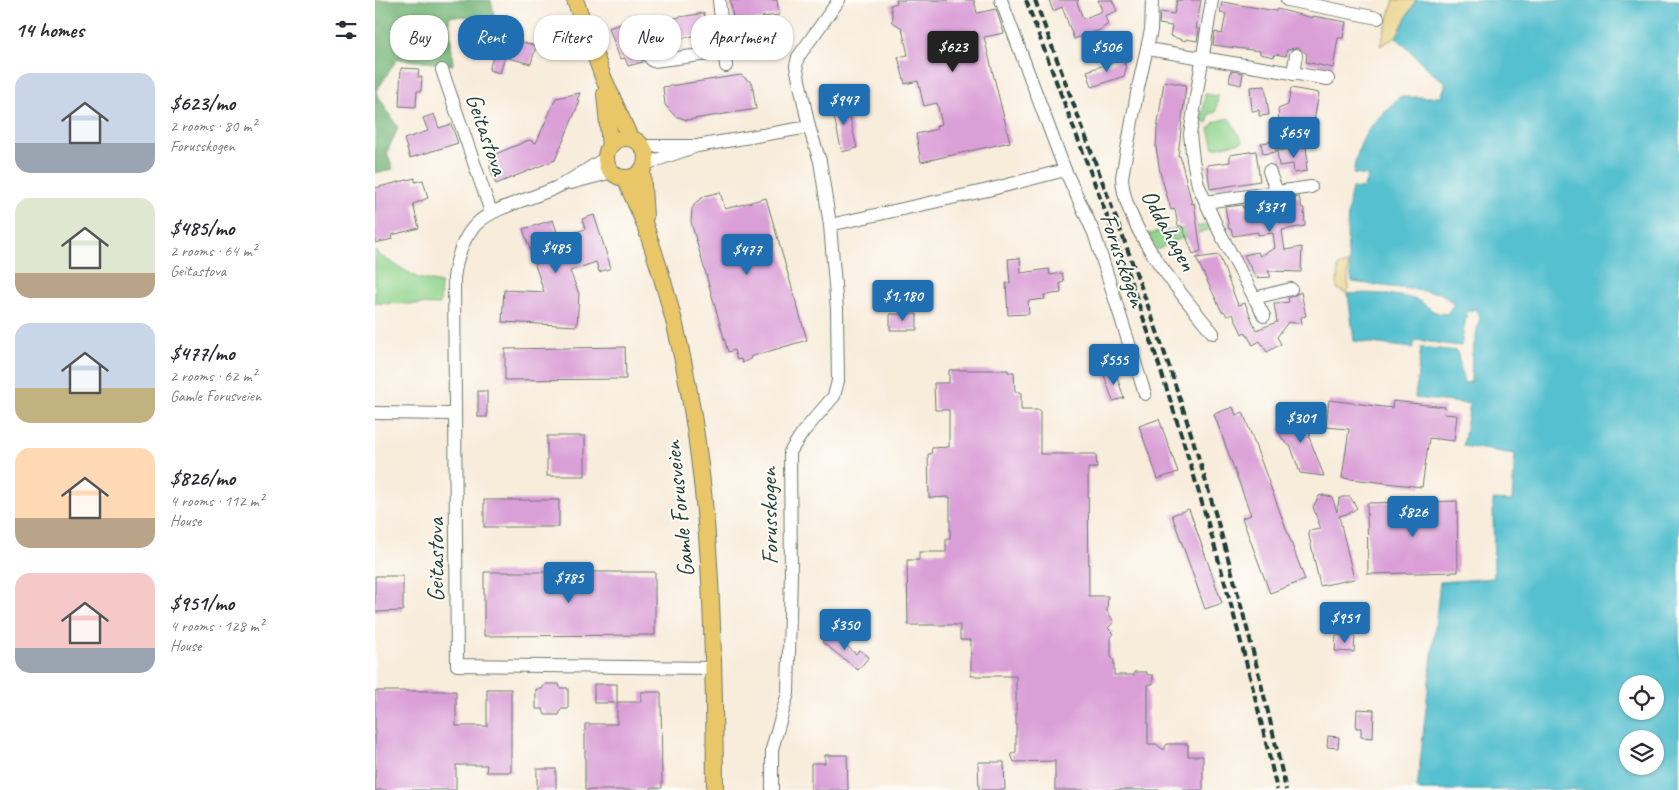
<!DOCTYPE html>
<meta charset="utf-8">
<style>
body{margin:0;font-family:Caveat,sans-serif;background:#f2f2f3;color:#2b2b33;height:100vh;display:flex;flex-direction:column;font-size:19px;white-space:nowrap}
*{box-sizing:border-box;margin:0}
p{font-size:16px;color:#7c7c81}
.icon{flex:none;width:28px;height:28px;fill:none;stroke:currentColor;stroke-width:2;stroke-linecap:round;stroke-linejoin:round}
.map{position:relative;flex:1;overflow:hidden}
.side{display:flex;flex-direction:column;background:#fff;width:375px}
.side>*{flex:none}
.hud{position:absolute;left:15px;top:15px;width:475px;height:45px;display:flex;gap:10px}
.buttons{position:absolute;left:1244px;top:675px;display:grid;gap:10px}
.buttons a{display:grid;place-items:center;width:45px;height:45px;border-radius:50%;background:#fff;box-shadow:0 1px 4px #0004;font-size:25px}
.price{position:absolute;translate:-50% -42px;padding:0 11px;border-radius:5px;background:#1f6fb2;color:#fff;font-size:16px;line-height:32px;filter:drop-shadow(0 1px 2px #0008)}
.price::after{content:'';position:absolute;left:50%;top:30px;width:15px;height:11px;margin-left:-8px;background:inherit;clip-path:polygon(0 0,100% 0,50% 100%)}
.price.on{background:#222;color:#fff}
ul{padding:0;list-style:none}
li{display:flex;align-items:center;gap:15px;height:125px;padding:0 15px}
li span{display:grid;place-items:center;flex:none;width:140px;height:100px;border-radius:15px;color:#555}
li>.icon{margin-inline-start:auto}
span .icon{width:60px;height:60px;fill:#fffc;stroke-width:1}
li b{font-size:21px}
h2{display:flex;justify-content:space-between;align-items:center;height:60px;padding:0 15px;font-size:21px}
.pill{padding:0 18px;border-radius:20px;background:#fff;box-shadow:0 1px 4px #0004;font-size:18px;line-height:45px}
.pill.on{background:#1f6fb2;color:#fff}
main{display:flex;flex:1;min-height:0}
.map>svg:first-child{display:block}
</style>
<main>
<section class="side">
<h2>14 homes<svg class="icon" aria-label="filters" viewBox="0 0 24 24"><path d="M4 7h16M4 17h16"/><circle cx="9" cy="7" r="2"/><circle cx="15" cy="17" r="2"/></svg></h2>
<ul>
<li><span style="background:linear-gradient(#c9d6e8 70%,#9aa5b1 0)"><svg class="icon" aria-label="home" viewBox="0 0 24 24"><path d="M3 11l9-7 9 7M6 9v11h12V9"/></svg></span><div><b>$623/mo</b><p>2 rooms · 80 m²</p><p>Forusskogen</p></div></li>
<li><span style="background:linear-gradient(#dfe7d0 75%,#b9a48a 0)"><svg class="icon" aria-label="home" viewBox="0 0 24 24"><path d="M3 11l9-7 9 7M6 9v11h12V9"/></svg></span><div><b>$485/mo</b><p>2 rooms · 64 m²</p><p>Geitastova</p></div></li>
<li><span style="background:linear-gradient(#c9d6e8 65%,#c2b280 0)"><svg class="icon" aria-label="home" viewBox="0 0 24 24"><path d="M3 11l9-7 9 7M6 9v11h12V9"/></svg></span><div><b>$477/mo</b><p>2 rooms · 62 m²</p><p>Gamle Forusveien</p></div></li>
<li><span style="background:linear-gradient(#ffd9b3 70%,#b9a48a 0)"><svg class="icon" aria-label="home" viewBox="0 0 24 24"><path d="M3 11l9-7 9 7M6 9v11h12V9"/></svg></span><div><b>$826/mo</b><p>4 rooms · 112 m²</p><p>House</p></div></li>
<li><span style="background:linear-gradient(#f6c9c9 75%,#9aa5b1 0)"><svg class="icon" aria-label="home" viewBox="0 0 24 24"><path d="M3 11l9-7 9 7M6 9v11h12V9"/></svg></span><div><b>$951/mo</b><p>4 rooms · 128 m²</p><p>House</p></div></li>
</ul>
</section>
<div class="map">
<svg width="1304" height="790" viewBox="0 0 1304 790">
<rect width="100%" height="100%" fill="#fdfcf7"/>
<filter id="ink" filterUnits="userSpaceOnUse"><feTurbulence type="fractalNoise" baseFrequency=".02" numOctaves="2"/><feDisplacementMap in="SourceGraphic" scale="10" xChannelSelector="R" yChannelSelector="G"/><feConvolveMatrix kernelMatrix="1 2 1 2 8 2 1 2 1" color-interpolation-filters="sRGB"/></filter>
<filter id="wash" filterUnits="userSpaceOnUse"><feTurbulence type="fractalNoise" baseFrequency=".0096" numOctaves="4" result="noise"/><feDisplacementMap in="SourceGraphic" scale="20" xChannelSelector="R" yChannelSelector="G"/><feGaussianBlur stdDeviation="1.12" result="paint"/><feColorMatrix in="noise" values="0 0 0 0 0 0 0 0 0 0 0 0 0 0 0 0 0 1.4 0 .05"/><feComposite in="paint" operator="in"/></filter>
<g filter="url(#wash)">
<rect width="100%" height="100%" fill="#f8ecdb"/>
<g fill="#90d38c" stroke="#588860">
<polygon points="830,94 843,96 841,112 834,114 833,123 827,122"/>
<polygon points="854,118 868,142 839,148 834,129 839,122"/>
<polygon points="837,224 839,228 802,240 782,250 773,234"/>
<polygon points="0,250 4,255 43,278 66,283 65,305 0,303"/>
</g>
<polygon fill="#74b578" stroke="#4a7956" points="0,0 116,0 120,18 74,16 78,65 22,59 1,92 23,128 12,152 18,169 0,173"/>
<g fill="#eeda9e" stroke="#868c69">
<polygon points="1019,0 1041,0 1021,37 1005,46"/>
<polygon points="973,264 973,294 962,289 963,266"/>
</g>
<path fill="#54c0cf" stroke="#3a7e82" fill-rule="evenodd" d="M1041,0H1304V790H1042L1065,582L1119,578L1118,500L1137,501L1140,454L1088,446L1095,404L1040,398L1046,347L1082,351L1089,383L1096,382L1097,354L1105,317L1100,309L1092,312L1086,346L1040,340L1038,348L979,341L973,294C989,292 1030,294 1044,301C1057,308 1055,313 1072,314L1079,304L1065,293L977,282C971,252 970,217 977,188L988,189L993,176L978,174C985,132 996,126 1024,97H1066L1071,83L1056,72L1021,37ZM1252,684H1280V711H1252ZM1252,739H1280V766H1252Z"/>
<g id="blocks">
<g fill="#da9fd7">
<polygon points="355,0 402,0 404,15 387,17 390,19 359,22"/>
<polygon points="521,0 599,0 602,13 621,9 629,33 609,37 635,142 546,162 541,134 562,129 561,126 567,124 562,103 549,106 543,81 530,84 523,57 533,55 527,28 516,21 518,19 515,5 522,3"/>
<polygon points="674,0 704,0 702,2 708,19 727,11 723,0 737,0 742,11 730,16 733,24 725,30 699,39 687,7 678,11"/>
<polygon points="802,0 826,0 821,29 824,29 822,41 811,39 811,41 795,36 797,26 784,24 785,12 799,14"/>
<polygon points="847,2 901,11 902,9 938,18 938,16 971,22 968,38 963,38 958,68 931,62 932,54 923,47 912,50 911,56 900,54 899,57 885,54 885,51 838,45 840,32 847,34 851,14 845,13"/>
<polygon points="329,13 332,34 278,42 275,22"/>
<polygon points="248,23 259,53 264,51 268,62 253,66 250,58 245,59 234,28"/>
<polygon points="93,28 132,41 133,38 161,46 156,64 130,57 125,73 114,70 119,54 88,44"/>
<polygon points="748,59 751,68 749,76 717,87 712,71"/>
<polygon points="26,68 44,69 43,77 47,77 46,91 42,91 41,107 24,106"/>
<polygon points="856,71 868,73 866,85 854,82"/>
<polygon points="366,75 377,83 381,109 312,120 300,116 290,105 288,87"/>
<polygon points="789,81 811,85 803,156 805,156 817,204 819,203 826,251 818,254 807,226 803,226 800,209 796,210 785,172 781,147 782,130"/>
<polygon points="890,86 894,115 884,116 884,110 877,111 875,87"/>
<polygon points="916,88 944,93 938,127 904,120 903,109 913,105"/>
<polygon points="205,93 202,100 205,101 180,160 121,184 115,168 116,156 154,140 161,143 181,98"/>
<polygon points="471,101 482,148 467,152 456,104"/>
<polygon points="59,114 64,128 76,124 83,143 35,158 29,139 53,131 48,118"/>
<polygon points="900,141 901,152 888,154 886,143"/>
<polygon points="931,147 933,162 931,162 932,171 919,173 918,164 904,166 902,151"/>
<polygon points="881,151 885,181 835,189 832,165 855,162 855,155"/>
<polygon points="40,178 40,182 48,180 53,198 38,204 44,228 17,235 18,239 0,243 0,188"/>
<polygon points="345,192 350,209 391,198 432,340 375,357 376,359 367,363 366,359 362,360 359,350 353,352 316,222 317,209 321,202 330,196"/>
<polygon points="924,197 927,208 929,208 930,226 907,230 910,250 927,247 926,272 893,271 896,277 881,278 869,255 883,252 885,256 900,248 898,233 883,235 883,232 858,236 856,229 854,229 850,207 867,205 868,208 887,205 886,202"/>
<polygon points="219,215 236,268 224,272 221,262 195,271 204,294 202,326 127,322 129,290 169,292 148,229 178,220 184,238 210,229 207,219"/>
<polygon points="844,255 863,305 870,303 881,330 902,322 899,304 914,302 913,298 926,292 931,316 926,317 927,324 913,322 902,337 906,344 892,352 885,341 878,345 870,332 867,334 858,314 852,316 849,311 847,312 821,258"/>
<polygon points="645,258 646,273 674,269 675,275 687,273 689,282 685,283 686,293 669,295 670,299 653,301 654,314 633,315 631,283 635,283 633,259"/>
<rect x="515" y="314" width="27" height="16"/>
<polygon points="250,347 251,379 130,380 130,349"/>
<polygon points="574,370 633,370 633,372 639,372 640,392 646,392 646,410 665,410 665,454 721,454 722,468 713,468 714,596 733,596 732,611 739,622 733,628 739,634 736,637 736,656 739,661 739,675 759,675 759,672 772,672 772,675 778,675 778,684 773,684 773,744 781,744 789,750 792,744 813,744 813,756 828,756 828,790 680,790 680,761 639,762 636,754 641,752 641,676 596,676 596,640 585,640 585,625 533,625 532,560 544,560 544,552 571,552 571,539 575,539 575,497 554,498 553,454 556,454 557,448 574,447 574,410 560,410 559,383 574,383"/>
<polygon points="740,371 749,398 738,401 729,375"/>
<rect x="103" y="391" width="9" height="26"/>
<polygon points="954,400 1017,408 1018,401 1070,407 1069,414 1082,415 1079,441 1054,438 1047,487 967,478 974,429 951,427"/>
<polygon points="858,407 861,415 868,412 930,580 895,593 867,518 876,515 839,414"/>
<polygon points="919,414 928,415 932,420 936,431 934,437 949,476 925,473 916,447 908,440 904,432 906,423 911,417"/>
<polygon points="784,419 803,472 783,479 764,426"/>
<rect x="172" y="436" width="38" height="40"/>
<polygon points="949,495 957,497 962,512 964,499 967,497 975,497 982,508 975,513 964,516 979,579 945,586 933,531 946,529 938,507 944,496"/>
<rect x="109" y="500" width="75" height="27"/>
<polygon points="1082,501 1083,572 993,574 992,503"/>
<polygon points="814,509 847,603 830,609 797,515"/>
<polygon points="109,572 280,572 280,635 109,636"/>
<polygon points="0,576 28,576 28,611 0,612"/>
<polygon points="456,632 481,654 484,650 494,657 483,670 447,642"/>
<polygon points="961,635 980,636 979,652 960,651"/>
<polygon points="170,684 184,684 185,688 193,688 193,709 186,709 184,715 170,715 168,709 161,709 161,689 167,689"/>
<rect x="219" y="684" width="23" height="19"/>
<polygon points="112,689 136,689 136,772 111,772 112,765 81,765 81,790 0,790 0,691 81,691 81,726 112,726"/>
<polygon points="266,692 286,692 287,788 276,788 276,790 210,790 210,724 242,724 242,702 266,702"/>
<polygon points="982,709 999,710 998,738 986,737 986,728 981,728"/>
<polygon points="953,736 964,737 963,748 952,747"/>
<polygon points="450,755 472,755 473,790 436,790 436,763 450,763"/>
<polygon points="603,762 629,762 630,790 604,790"/>
<rect x="162" y="769" width="19" height="21"/>
</g>
</g>
</g>
<g filter="url(#ink)">
<use href="#blocks" fill-opacity="0" stroke="#6b7a6e" stroke-width="1"/>
<g fill="none" stroke-linecap="round" stroke-linejoin="round">
<defs>
<g id="minor">
<polyline points="344,0 351,66"/>
<polyline points="464,0 423,57 421,66 434,127 445,161 455,225 613,190 690,170"/>
<polyline points="626,0 690,170 719,233 770,394"/>
<path d="M777,0L776,30L763,88L747,177C748,227 807,295 838,333"/>
<polyline points="837,0 815,134 818,160 823,185 842,227 889,316"/>
<polyline points="912,0 1003,18"/>
<polyline points="261,21 275,58 278,61 350,52"/>
<polyline points="773,49 953,79"/>
<polyline points="67,70 116,212"/>
<polyline points="918,74 921,55"/>
<polyline points="267,146 318,146"/>
<path d="M231,158C213,168 197,181 178,189C123,212 88,209 79,278L82,665L339,668"/>
<polyline points="270,164 322,146 434,127"/>
<polyline points="894,171 902,192"/>
<polyline points="196,183 237,172"/>
<polyline points="831,202 936,187"/>
<polyline points="879,298 916,289"/>
<polyline points="0,413 79,414"/>
<polyline points="397,790 397,749 413,693 416,573 415,452 428,432 459,396 463,381 462,309 455,225"/>
</g>
<g id="major">
<polyline points="200,0 228,77 255,138"/>
<polyline points="230,94 235,146"/>
<circle cx="251" cy="158" r="20"/>
<polyline points="267,170 270,217"/>
<path d="M250,178C257,196 266,213 272,231C282,260 291,291 299,321C337,474 339,633 340,790"/>
</g>
</defs>
<use href="#minor" stroke="#6b7a6e" stroke-width="14"/>
<use href="#major" stroke="#6b7a6e" stroke-width="18"/>
<use href="#minor" stroke="#fff" stroke-width="12"/>
<use href="#major" stroke="#e9c769" stroke-width="16"/>
<g stroke="#1f3d34" stroke-width="4" stroke-dasharray="8 4" stroke-linecap="butt">
<path d="M651,0C694,119 742,236 781,356C828,499 869,643 902,790"/>
<path d="M660,0C701,112 744,224 784,337C835,484 877,637 911,790"/>
</g>
</g>
</g>
<g text-anchor="middle" stroke-width="4" stroke-linejoin="round" paint-order="stroke">
<g font-size="24" fill="#1f3d34" stroke="#fdfcf7">
<text transform="translate(112 134) rotate(71)" y="8">Geitastova</text>
<text transform="translate(794 230) rotate(61)" y="8">Oddahagen</text>
<text transform="translate(748 260) rotate(71)" y="8">Forusskogen</text>
<text transform="translate(304 509) rotate(-96)" y="8">Gamle Forusveien</text>
<text transform="translate(394 516) rotate(-91)" y="8">Forusskogen</text>
<text transform="translate(60 560) rotate(-90)" y="8">Geitastova</text>
</g>
</g>
</svg>
<div class="buttons">
<a><svg class="icon" aria-label="locate" viewBox="0 0 24 24"><circle cx="12" cy="12" r="6"/><path d="M12 2v4M12 18v4M2 12h4M18 12h4"/></svg></a>
<a><svg class="icon" aria-label="layers" viewBox="0 0 24 24"><path d="M12 4l9 5-9 5-9-5zM3 14l9 5 9-5"/></svg></a>
</div>
<b class="price on" style="left:578px;top:73px">$623</b>
<b class="price" style="left:732px;top:73px">$506</b>
<b class="price" style="left:469px;top:126px">$947</b>
<b class="price" style="left:919px;top:159px">$654</b>
<b class="price" style="left:895px;top:233px">$371</b>
<b class="price" style="left:181px;top:274px">$485</b>
<b class="price" style="left:372px;top:276px">$477</b>
<b class="price" style="left:528px;top:322px">$1,180</b>
<b class="price" style="left:739px;top:386px">$555</b>
<b class="price" style="left:926px;top:444px">$301</b>
<b class="price" style="left:1038px;top:538px">$826</b>
<b class="price" style="left:194px;top:604px">$785</b>
<b class="price" style="left:970px;top:644px">$951</b>
<b class="price" style="left:470px;top:651px">$350</b>
<div class="hud">
<a class="pill">Buy</a>
<a class="pill on">Rent</a>
<a class="pill">Filters</a>
<a class="pill">New</a>
<a class="pill">Apartment</a>
</div>
</div>
</main>
